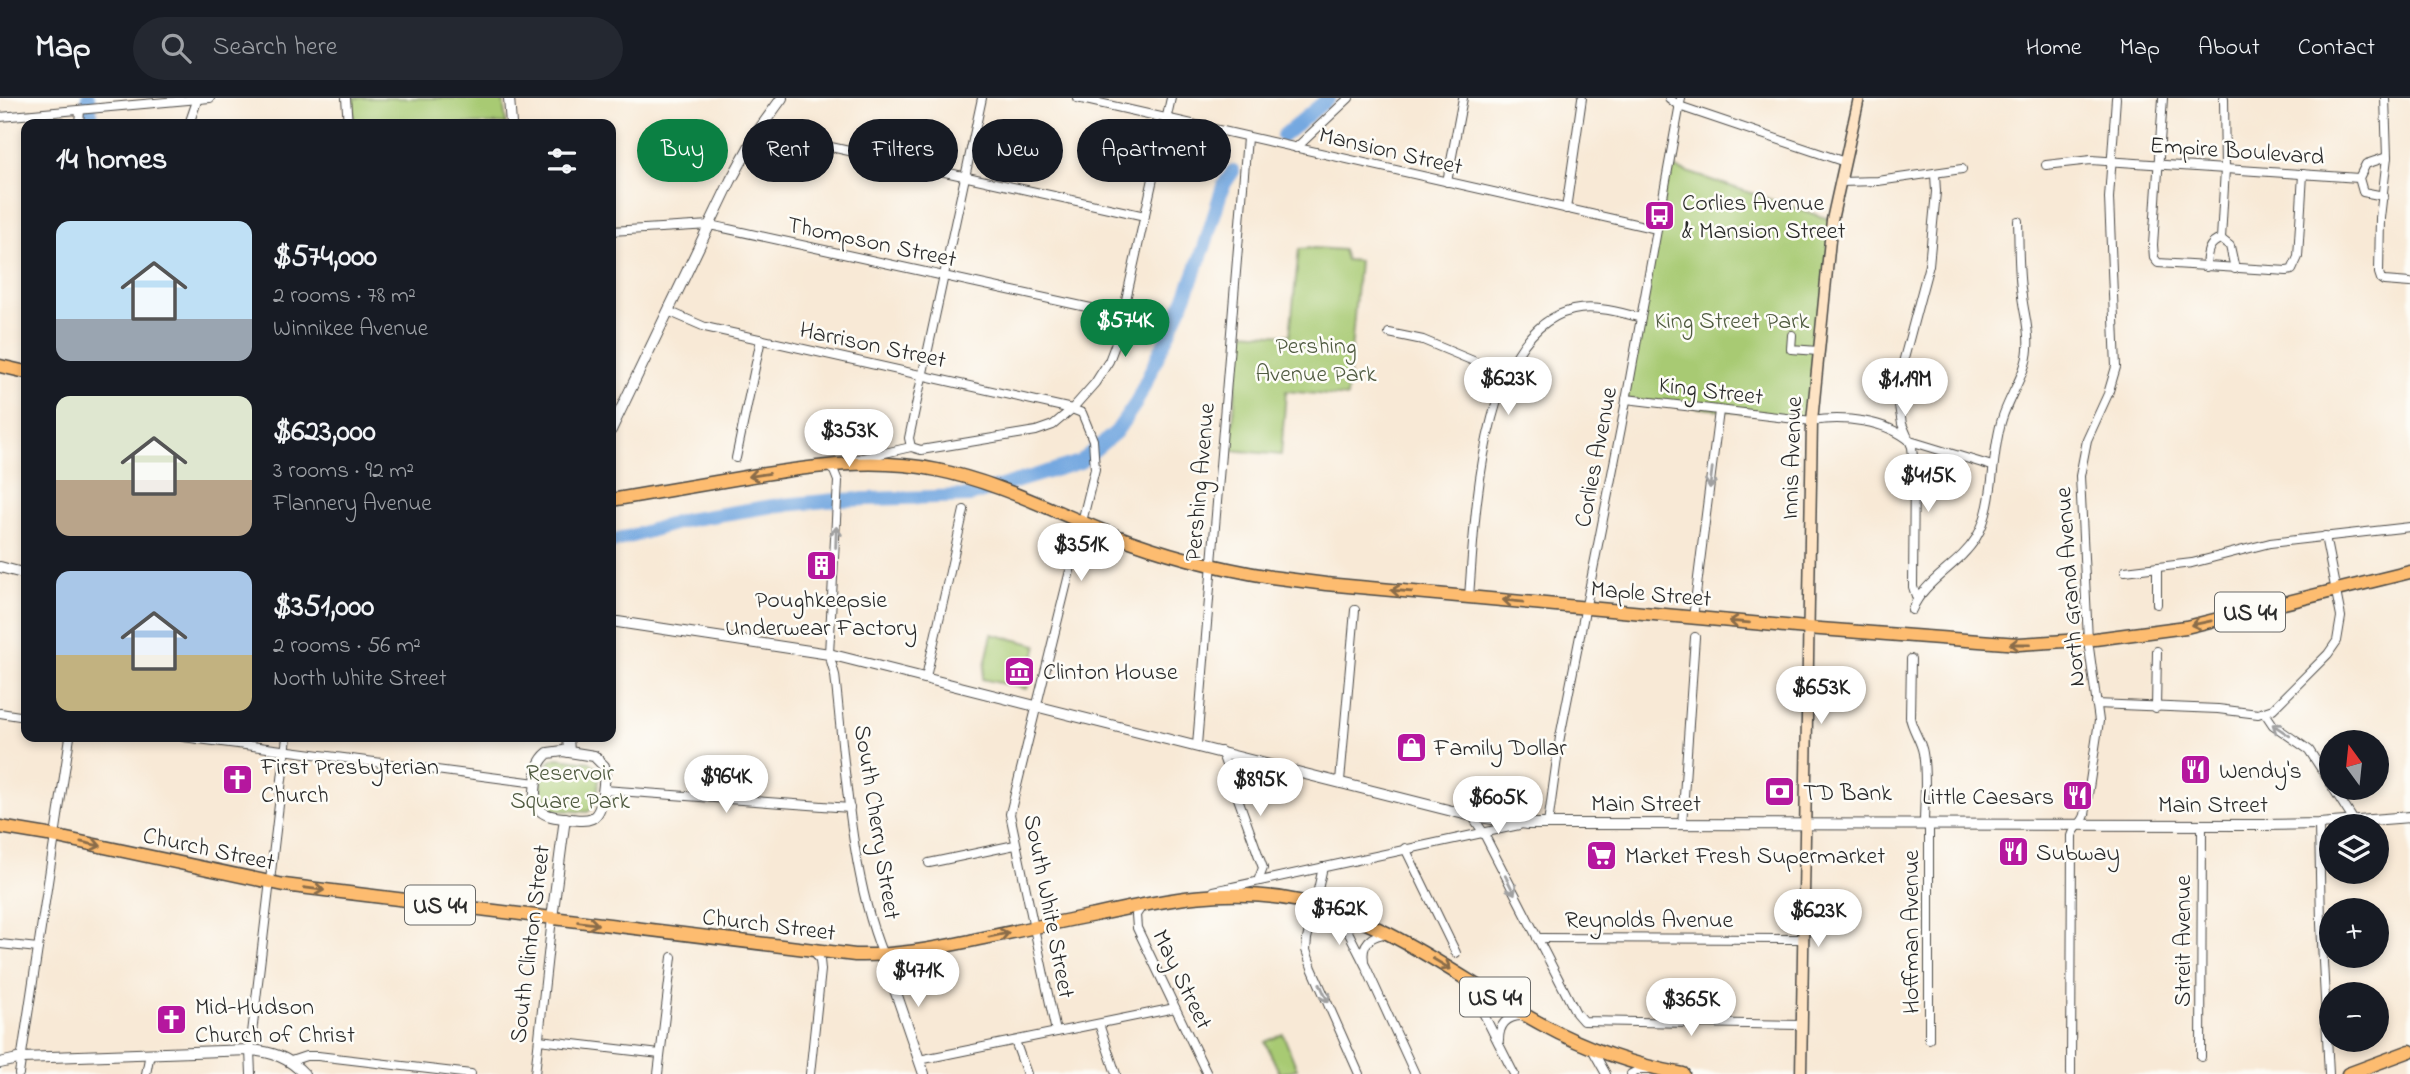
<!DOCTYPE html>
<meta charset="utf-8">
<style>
body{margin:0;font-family:"Indie Flower",sans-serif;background:#242831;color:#f1f3f6;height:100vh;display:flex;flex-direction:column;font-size:26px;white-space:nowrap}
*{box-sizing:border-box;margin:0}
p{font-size:23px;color:#9ea1a6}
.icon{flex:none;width:38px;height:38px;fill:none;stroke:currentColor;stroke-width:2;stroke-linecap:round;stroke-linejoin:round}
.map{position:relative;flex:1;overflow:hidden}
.details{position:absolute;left:21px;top:21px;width:595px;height:623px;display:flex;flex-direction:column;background:#171b24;border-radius:14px;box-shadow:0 4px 10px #0003}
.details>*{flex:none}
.guide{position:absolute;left:637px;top:21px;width:665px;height:63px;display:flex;gap:14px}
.needle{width:46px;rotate:345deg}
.buttons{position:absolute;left:2319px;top:632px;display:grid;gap:14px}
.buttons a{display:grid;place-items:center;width:70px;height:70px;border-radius:50%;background:#171b24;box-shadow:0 4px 10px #0003;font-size:35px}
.price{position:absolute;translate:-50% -60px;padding:0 16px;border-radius:24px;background:#fff;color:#222;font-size:23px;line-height:46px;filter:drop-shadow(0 2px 4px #0008)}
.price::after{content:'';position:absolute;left:50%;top:42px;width:21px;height:16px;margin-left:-10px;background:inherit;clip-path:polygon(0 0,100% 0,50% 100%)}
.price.on{background:#0b8043;color:#fff}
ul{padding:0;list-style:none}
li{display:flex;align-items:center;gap:21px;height:175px;padding:0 35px}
li span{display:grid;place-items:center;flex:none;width:196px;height:140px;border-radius:14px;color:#555}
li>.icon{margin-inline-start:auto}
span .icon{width:84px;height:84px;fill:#fffc;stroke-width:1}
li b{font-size:30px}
h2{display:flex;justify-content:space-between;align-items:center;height:84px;padding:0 35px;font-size:30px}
.tag{padding:0 24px;border-radius:32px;background:#171b24;box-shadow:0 4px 10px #0003;font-size:24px;line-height:63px}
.tag.on{background:#0b8043;color:#fff}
header{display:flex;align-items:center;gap:42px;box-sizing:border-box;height:98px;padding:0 35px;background:#171b24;border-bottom:2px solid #363941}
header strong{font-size:33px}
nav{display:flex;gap:38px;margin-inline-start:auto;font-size:24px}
.search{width:490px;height:63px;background:#242831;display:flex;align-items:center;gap:18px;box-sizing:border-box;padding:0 24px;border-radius:38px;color:#9ea1a6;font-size:26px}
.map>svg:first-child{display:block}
</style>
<header>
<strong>Map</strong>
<div class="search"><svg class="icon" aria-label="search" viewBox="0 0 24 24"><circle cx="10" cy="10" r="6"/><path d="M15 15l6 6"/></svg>Search here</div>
<nav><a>Home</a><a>Map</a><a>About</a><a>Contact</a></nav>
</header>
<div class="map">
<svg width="2410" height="976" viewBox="0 0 2410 976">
<rect width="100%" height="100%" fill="#fdfcf7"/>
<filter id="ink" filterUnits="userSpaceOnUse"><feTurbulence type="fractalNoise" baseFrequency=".0143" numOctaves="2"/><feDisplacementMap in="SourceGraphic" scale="14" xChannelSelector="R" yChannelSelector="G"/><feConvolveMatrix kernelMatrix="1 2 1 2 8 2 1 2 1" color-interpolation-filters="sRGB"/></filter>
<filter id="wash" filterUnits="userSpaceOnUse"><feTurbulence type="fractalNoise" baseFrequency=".00686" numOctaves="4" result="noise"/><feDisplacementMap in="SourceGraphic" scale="28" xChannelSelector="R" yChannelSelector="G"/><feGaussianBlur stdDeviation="1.57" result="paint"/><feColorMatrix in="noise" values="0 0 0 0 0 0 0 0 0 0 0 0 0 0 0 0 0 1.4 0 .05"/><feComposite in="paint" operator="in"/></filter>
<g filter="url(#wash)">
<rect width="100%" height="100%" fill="#f8e9d6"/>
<g fill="#a8ca73" stroke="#6a7a4f" stroke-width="2">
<polygon points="352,0 503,0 506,26 354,26"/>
<polygon points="1669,68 1832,122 1812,323 1626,301"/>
<polygon points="1314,150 1343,152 1346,162 1359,163 1347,299 1286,293 1281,357 1231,352 1240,234 1290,237 1299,151"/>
<polygon points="992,536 1037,547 1027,591 982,581"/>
<path d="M558,660L590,664L598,671C600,684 599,706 588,714L553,712L542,704C540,689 541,663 558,660Z"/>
<polygon points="1283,936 1297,971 1280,976 1265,944"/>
</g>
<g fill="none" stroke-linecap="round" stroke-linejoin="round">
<g stroke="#74a8e0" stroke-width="14">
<polyline points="88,0 93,26"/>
<polyline points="1283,38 1329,0"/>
<polyline points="611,444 686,422 773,408 836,402 969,398 1080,364 1116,334 1136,305 1184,202 1204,150 1223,88 1233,73"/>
</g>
</g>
</g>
<g filter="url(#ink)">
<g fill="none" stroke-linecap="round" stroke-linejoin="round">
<defs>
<g id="minor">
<polyline points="346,0 348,26"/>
<polyline points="1077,0 1657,131"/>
<polyline points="1669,0 1679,8 1845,64"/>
<polyline points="2163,0 2153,147 2154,160 2158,165 2287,173 2292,172 2298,159 2303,76"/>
<polyline points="2385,0 2387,59 2380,120 2379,175 2381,181 2384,183 2410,185"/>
<polyline points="0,19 210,0"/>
<polyline points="79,26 80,12"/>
<polyline points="189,26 198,0"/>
<polyline points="758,33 1145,118"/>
<polyline points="1296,50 1349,0"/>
<polyline points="2046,67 2091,62 2359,80"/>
<polyline points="1447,84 1463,0"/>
<polyline points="1840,84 1878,83 1962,71"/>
<polyline points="2384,98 2363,94 2359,80 2366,66 2387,59"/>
<polyline points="1566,111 1582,0"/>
<polyline points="611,133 710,127 1123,217"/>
<polyline points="2221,141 2225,71 2224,0"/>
<path d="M2206,169C2207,157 2207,145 2221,141L2230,148L2235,171"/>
<polyline points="668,213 705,229 1072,311 1082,315 1093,342 1095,371 1010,716 1056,934"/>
<polyline points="1389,235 1423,242 1507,277"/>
<polyline points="1792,237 1791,251 1818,253"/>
<path d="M1626,301L1812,323C1843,318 1885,322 1910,343L1992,368"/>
<polyline points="911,349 909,340 982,0"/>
<polyline points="736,360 761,241"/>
<polyline points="854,362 911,349 921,352 1036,333 1053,327 1072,311 1095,285 1109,263 1117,242 1171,0"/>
<path d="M826,367L834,373L838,383L829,556L835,577C845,665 850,776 883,857"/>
<polyline points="2157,470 2157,506"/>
<polyline points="2125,473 2192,465 2270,445 2410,429"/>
<path d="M1469,499C1475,423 1480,233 1573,212C1595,207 1620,214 1641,220"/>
<polyline points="1917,501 1913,489 1914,368 1912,349 1902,326 1899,308 1901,272 1929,167 1936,94 1935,76"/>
<path d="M1912,512C1924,482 1959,468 1976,440C1996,407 1990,359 2002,321C2009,298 2027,274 2028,251C2030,233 2024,216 2022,198C2018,173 2019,148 2018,123"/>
<polyline points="1693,520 1719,313"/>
<path d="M1911,561L1910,619C1912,632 1921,642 1923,655C1927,678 1924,704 1924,727"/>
<polyline points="926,579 964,412"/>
<polyline points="2096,606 2218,611 2258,616 2273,611 2328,556 2337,543 2341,519 2325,438"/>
<polyline points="2156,610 2157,553"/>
<polyline points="0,615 26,619"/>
<polyline points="2265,615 2273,627 2309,652 2331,686"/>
<polyline points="183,639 536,685"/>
<polyline points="1197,647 1247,40"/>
<polyline points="1221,653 1263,770 1258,783"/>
<polyline points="1340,683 1355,512"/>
<polyline points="2333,690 2354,723"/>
<polyline points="604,692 850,710"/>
<polyline points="1472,718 1483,734 1576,915 1583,923 1801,927"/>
<polyline points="1548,726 1560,639 1621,330 1681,0"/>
<polyline points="2319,726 2321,826 2329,976"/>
<polyline points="1682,727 1695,539"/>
<polyline points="1405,750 1456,855"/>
<polyline points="929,765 1015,747"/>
<polyline points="1323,769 1307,841 1306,852 1312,870 1359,976"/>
<polyline points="1214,793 1519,727"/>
<polyline points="1142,808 1136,817 1137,830 1207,976"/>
<polyline points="1338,814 1366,869 1415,976"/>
<polyline points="1537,840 1802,841"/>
<polyline points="0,846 38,850"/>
<path d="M1364,863C1361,846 1371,836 1388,836"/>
<polyline points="1467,883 1514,976"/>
<polyline points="1099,926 1116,976"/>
<polyline points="1929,941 1929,727"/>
<polyline points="539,942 660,956"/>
<path d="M1499,942C1499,927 1506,918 1522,918"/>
<polyline points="1015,943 1027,976"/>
<polyline points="1592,951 1606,976"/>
<polyline points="2201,959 2202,727"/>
<polyline points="919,962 1175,910"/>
<polyline points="291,963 306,958 318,958 471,976"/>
<polyline points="19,976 70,639"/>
<polyline points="146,976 150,955"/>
<polyline points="251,976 250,952 287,639"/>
<polyline points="535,976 552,820"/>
<polyline points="658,976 672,859"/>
<polyline points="810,976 821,872 820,862 815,854"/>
<polyline points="1631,976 1641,971 1648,971"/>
<path d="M2071,976L2072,738C2074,730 2082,726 2085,717L2099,623L2088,542L2080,378L2087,342L2108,296L2116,269L2109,100L2116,0"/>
</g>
<g id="tertiary">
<polyline points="509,0 511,26"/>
<polyline points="611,332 731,82 758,33 782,0"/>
<polyline points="0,469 26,476"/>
<polyline points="611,523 829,556 1472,718 1528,726 1562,726 2263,727 2319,726 2410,719"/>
<polyline points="568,639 569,654"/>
<path d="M563,653L594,658L604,668C606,677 604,685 603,695C600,725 589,724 563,720C554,719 544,718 538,710C533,703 535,693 536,684C537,672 538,663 548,655Z"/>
<polyline points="552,820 565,720"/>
<polyline points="883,857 924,976"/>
<path d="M0,965L22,960L250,952C273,954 288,959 304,976"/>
</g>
<polyline id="secondary" points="1801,976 1812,323 1832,122 1859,0"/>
<g id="trunk">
<polyline points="0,268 26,274"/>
<path d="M611,402C658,394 705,386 752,378C815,368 874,359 937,372C998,384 1054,414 1111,436C1163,456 1216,470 1271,479L1326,486L1807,530L2019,546L2095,541L2186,529L2410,474"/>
<path d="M0,729L48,737L284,787L855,857C894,858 932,851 970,843C1012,834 1053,825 1095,817C1163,802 1229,788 1299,803C1390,822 1463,884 1543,927C1587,951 1634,967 1683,976"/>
<polyline points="2348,976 2410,953"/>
</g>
</defs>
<use href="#minor" stroke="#4a4845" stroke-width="10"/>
<use href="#tertiary" stroke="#4a4845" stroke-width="12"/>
<use href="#secondary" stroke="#4a4845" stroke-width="13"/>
<use href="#trunk" stroke="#4a4845" stroke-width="15"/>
<use href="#minor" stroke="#fff" stroke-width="8"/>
<use href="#tertiary" stroke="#fff" stroke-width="10"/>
<use href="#secondary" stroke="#fee4c5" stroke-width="10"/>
<use href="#trunk" stroke="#fdbc6f" stroke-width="12"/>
</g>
<defs><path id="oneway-shaft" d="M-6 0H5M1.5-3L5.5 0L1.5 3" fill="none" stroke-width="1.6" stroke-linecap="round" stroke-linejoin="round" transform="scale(1.75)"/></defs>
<g stroke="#8a6c4a">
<use href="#oneway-shaft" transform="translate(759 377) rotate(171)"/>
<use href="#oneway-shaft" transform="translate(1401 493) rotate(-175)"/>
<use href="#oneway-shaft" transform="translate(1513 503) rotate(-174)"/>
<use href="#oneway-shaft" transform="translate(1739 524) rotate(-175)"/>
<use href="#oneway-shaft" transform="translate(2201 525) rotate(168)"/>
<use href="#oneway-shaft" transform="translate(2020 546) rotate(180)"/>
<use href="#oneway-shaft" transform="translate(91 746) rotate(12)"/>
<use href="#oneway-shaft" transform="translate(314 791) rotate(7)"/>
<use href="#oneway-shaft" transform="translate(588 825) rotate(7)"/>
<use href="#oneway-shaft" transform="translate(999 837) rotate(-12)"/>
<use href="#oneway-shaft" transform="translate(1442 866) rotate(31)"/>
</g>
<g stroke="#a0a0a0">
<use href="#oneway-shaft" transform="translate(1711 380) rotate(97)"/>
<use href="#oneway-shaft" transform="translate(836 439) rotate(-88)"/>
<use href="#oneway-shaft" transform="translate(2281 632) rotate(-146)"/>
<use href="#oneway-shaft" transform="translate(1510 787) rotate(63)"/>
<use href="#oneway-shaft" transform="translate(1324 895) rotate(66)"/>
</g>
</g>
<defs>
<symbol id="bus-square" viewBox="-11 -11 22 22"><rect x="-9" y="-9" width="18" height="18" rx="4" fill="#b5179e" stroke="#fdfcf7"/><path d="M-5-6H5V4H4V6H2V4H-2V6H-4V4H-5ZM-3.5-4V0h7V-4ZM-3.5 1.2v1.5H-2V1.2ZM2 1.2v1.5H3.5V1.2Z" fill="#fff"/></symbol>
<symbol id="building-square" viewBox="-11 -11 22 22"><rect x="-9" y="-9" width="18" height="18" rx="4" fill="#b5179e" stroke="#fdfcf7"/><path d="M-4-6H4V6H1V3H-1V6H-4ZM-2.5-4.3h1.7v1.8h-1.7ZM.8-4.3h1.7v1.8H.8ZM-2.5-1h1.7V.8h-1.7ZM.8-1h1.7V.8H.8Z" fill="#fff"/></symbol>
<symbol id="museum-square" viewBox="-11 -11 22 22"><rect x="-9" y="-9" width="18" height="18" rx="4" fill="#b5179e" stroke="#fdfcf7"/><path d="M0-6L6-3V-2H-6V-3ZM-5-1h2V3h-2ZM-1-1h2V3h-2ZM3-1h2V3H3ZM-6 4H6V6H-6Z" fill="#fff"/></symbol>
<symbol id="shop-square" viewBox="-11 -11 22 22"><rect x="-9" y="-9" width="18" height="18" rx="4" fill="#b5179e" stroke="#fdfcf7"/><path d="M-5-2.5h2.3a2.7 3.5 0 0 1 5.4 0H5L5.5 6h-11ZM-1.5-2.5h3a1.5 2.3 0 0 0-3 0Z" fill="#fff"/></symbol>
<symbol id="restaurant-square" viewBox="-11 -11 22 22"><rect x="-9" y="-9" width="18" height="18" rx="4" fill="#b5179e" stroke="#fdfcf7"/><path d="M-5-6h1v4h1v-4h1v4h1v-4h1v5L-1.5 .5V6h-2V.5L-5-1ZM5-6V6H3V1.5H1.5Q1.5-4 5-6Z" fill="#fff"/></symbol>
<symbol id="church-square" viewBox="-11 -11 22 22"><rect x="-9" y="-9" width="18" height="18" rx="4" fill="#b5179e" stroke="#fdfcf7"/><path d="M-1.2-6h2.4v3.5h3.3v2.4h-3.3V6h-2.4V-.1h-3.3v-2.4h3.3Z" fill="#fff"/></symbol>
<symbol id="bank-square" viewBox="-11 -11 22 22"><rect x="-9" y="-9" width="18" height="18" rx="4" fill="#b5179e" stroke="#fdfcf7"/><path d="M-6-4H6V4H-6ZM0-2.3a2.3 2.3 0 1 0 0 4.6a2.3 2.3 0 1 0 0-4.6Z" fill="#fff"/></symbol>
<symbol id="supermarket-square" viewBox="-11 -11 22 22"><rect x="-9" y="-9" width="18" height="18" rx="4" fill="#b5179e" stroke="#fdfcf7"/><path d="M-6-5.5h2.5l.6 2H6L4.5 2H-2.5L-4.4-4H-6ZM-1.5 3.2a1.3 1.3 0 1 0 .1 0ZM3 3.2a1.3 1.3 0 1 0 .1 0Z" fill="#fff"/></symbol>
</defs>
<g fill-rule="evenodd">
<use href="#bus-square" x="1642" y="100" width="35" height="35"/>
<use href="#building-square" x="804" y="450" width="35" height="35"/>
<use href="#museum-square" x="1002" y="556" width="35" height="35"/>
<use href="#shop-square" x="1394" y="632" width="35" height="35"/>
<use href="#restaurant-square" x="2178" y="654" width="35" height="35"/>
<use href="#church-square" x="220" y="664" width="35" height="35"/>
<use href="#bank-square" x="1762" y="676" width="35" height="35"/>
<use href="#restaurant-square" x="2060" y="680" width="35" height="35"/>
<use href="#restaurant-square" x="1996" y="736" width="35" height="35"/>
<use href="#supermarket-square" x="1584" y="740" width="35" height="35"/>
<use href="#church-square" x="154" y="904" width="35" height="35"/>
</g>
<g text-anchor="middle" stroke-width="5" stroke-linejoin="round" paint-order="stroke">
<g fill="#fdfcf7" stroke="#6a6a68" stroke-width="2">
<rect x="2215" y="494.5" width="70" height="39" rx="5"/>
<rect x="405" y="787.5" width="70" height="39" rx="5"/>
<rect x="1460" y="879.5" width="70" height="39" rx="5"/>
</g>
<g font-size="23" font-weight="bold" fill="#2b2b2b">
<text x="2250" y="522">US 44</text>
<text x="440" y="815">US 44</text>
<text x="1495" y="907">US 44</text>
</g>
<g font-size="24" fill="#2b2b2b" stroke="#fdfcf7">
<text transform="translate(1391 52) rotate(13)" y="8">Mansion Street</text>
<text transform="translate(2237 52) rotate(4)" y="8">Empire Boulevard</text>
<text transform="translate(872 143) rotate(12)" y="8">Thompson Street</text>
<text transform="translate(873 246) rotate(12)" y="8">Harrison Street</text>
<text transform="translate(1711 292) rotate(7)" y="8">King Street</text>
<text transform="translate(1595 359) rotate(-79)" y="8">Corlies Avenue</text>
<text transform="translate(1791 360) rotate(-88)" y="8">Innis Avenue</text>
<text transform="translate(1199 384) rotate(-85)" y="8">Pershing Avenue</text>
<text transform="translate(2069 489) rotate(-94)" y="8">North Grand Avenue</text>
<text transform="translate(1651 495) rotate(5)" y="8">Maple Street</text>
<text x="1646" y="713">Main Street</text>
<text x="2213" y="714">Main Street</text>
<text transform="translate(878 724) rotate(81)" y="8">South Cherry Street</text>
<text transform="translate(209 750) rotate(12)" y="8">Church Street</text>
<text transform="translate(1050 808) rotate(79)" y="8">South White Street</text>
<text x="1649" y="829">Reynolds Avenue</text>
<text transform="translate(769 826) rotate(7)" y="8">Church Street</text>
<text transform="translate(1910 834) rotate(-90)" y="8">Hoffman Avenue</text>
<text transform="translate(2182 843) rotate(-90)" y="8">Streit Avenue</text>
<text transform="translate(529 846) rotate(-83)" y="8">South Clinton Street</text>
<text transform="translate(1183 881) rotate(64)" y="8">May Street</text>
</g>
<g font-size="24" fill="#2b2b2b" stroke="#fdfcf7" text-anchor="start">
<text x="1682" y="112">Corlies Avenue<tspan x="1682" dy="28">&amp; Mansion Street</tspan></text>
<text x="821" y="509" text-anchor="middle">Poughkeepsie<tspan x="821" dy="28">Underwear Factory</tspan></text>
<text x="1043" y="581">Clinton House</text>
<text x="1434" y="657">Family Dollar</text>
<text x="261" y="676">First Presbyterian<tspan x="261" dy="28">Church</tspan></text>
<text x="2219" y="680">Wendy's</text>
<text x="1803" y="702">TD Bank</text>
<text x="2054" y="706" text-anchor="end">Little Caesars</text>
<text x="2036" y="762">Subway</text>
<text x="1625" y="765">Market Fresh Supermarket</text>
<text x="195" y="916">Mid-Hudson<tspan x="195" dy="28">Church of Christ</tspan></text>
</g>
<g font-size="24" fill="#505b41" stroke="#fdfcf7">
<text x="1732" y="230">King Street Park</text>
<text x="1316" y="255">Pershing<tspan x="1316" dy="28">Avenue Park</tspan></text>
<text x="570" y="682">Reservoir<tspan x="570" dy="28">Square Park</tspan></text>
</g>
</g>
</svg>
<div class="buttons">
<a><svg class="needle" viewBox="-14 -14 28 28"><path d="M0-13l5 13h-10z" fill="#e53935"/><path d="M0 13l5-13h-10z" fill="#9ea1a6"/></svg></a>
<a><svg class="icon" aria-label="layers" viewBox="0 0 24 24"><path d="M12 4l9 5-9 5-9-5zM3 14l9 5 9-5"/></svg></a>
<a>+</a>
<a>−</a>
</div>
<b class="price on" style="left:1125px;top:261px">$574K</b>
<b class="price" style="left:1508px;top:319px">$623K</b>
<b class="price" style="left:1905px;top:320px">$1.19M</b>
<b class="price" style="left:849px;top:371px">$353K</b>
<b class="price" style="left:1928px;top:416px">$415K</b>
<b class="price" style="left:1081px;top:485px">$351K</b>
<b class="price" style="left:1821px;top:628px">$653K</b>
<b class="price" style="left:726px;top:717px">$964K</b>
<b class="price" style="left:1260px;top:720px">$895K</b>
<b class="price" style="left:1498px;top:738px">$605K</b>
<b class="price" style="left:1339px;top:849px">$762K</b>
<b class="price" style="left:1818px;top:851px">$623K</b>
<b class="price" style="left:918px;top:911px">$471K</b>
<b class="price" style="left:1691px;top:940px">$365K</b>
<div class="guide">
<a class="tag on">Buy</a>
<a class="tag">Rent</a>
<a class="tag">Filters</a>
<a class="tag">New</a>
<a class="tag">Apartment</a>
</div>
<section class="details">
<h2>14 homes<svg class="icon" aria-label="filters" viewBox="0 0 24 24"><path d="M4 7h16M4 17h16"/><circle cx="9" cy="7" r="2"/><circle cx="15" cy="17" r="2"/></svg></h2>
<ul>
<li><span style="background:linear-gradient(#bfe0f5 70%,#9aa5b1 0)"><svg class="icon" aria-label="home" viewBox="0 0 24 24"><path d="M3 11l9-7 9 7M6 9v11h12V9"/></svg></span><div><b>$574,000</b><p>2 rooms · 78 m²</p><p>Winnikee Avenue</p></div></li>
<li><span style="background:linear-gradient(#dfe7d0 60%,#b9a48a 0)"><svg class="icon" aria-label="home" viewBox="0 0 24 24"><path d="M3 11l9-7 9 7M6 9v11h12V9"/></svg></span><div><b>$623,000</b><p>3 rooms · 92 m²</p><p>Flannery Avenue</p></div></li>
<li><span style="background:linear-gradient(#a9c7e8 60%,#c2b280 0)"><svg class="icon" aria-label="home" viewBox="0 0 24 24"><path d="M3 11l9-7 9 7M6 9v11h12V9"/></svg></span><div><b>$351,000</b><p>2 rooms · 56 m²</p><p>North White Street</p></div></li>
</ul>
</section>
</div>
